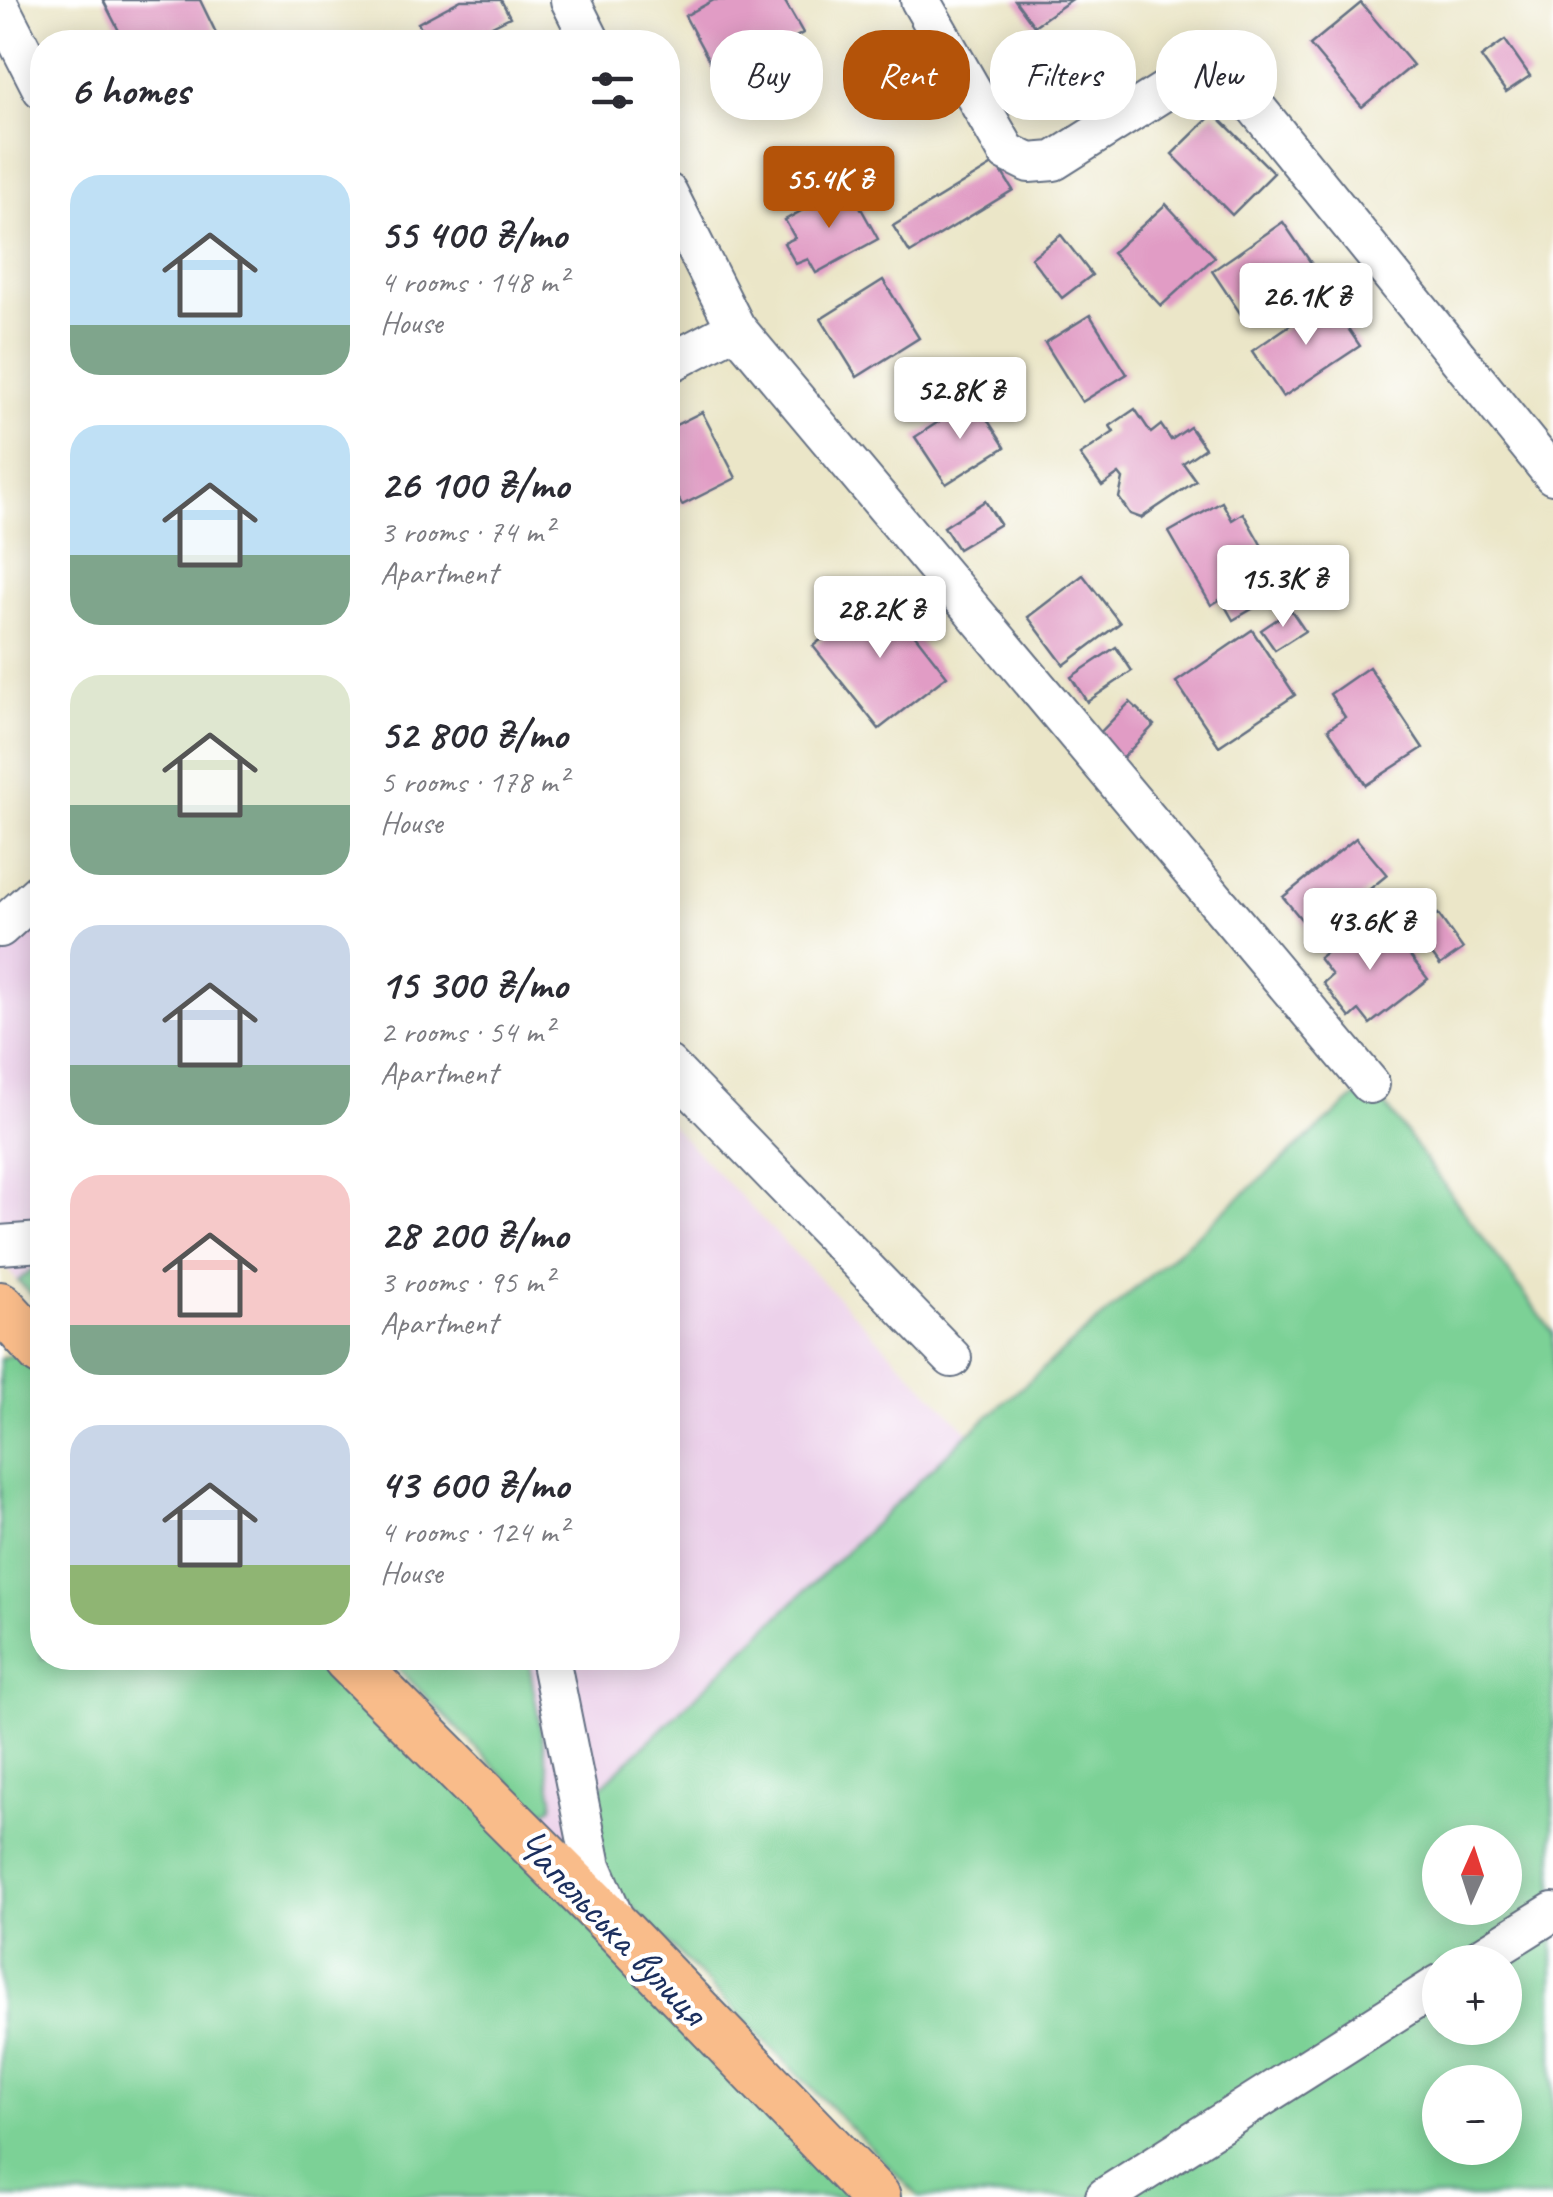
<!DOCTYPE html>
<meta charset="utf-8">
<style>
body{margin:0;font-family:Caveat,sans-serif;background:#f7f7f7;color:#2b2b33;height:100vh;display:flex;flex-direction:column;font-size:38px;white-space:nowrap}
*{box-sizing:border-box;margin:0}
p{font-size:32px;color:#7c7c81}
.icon{flex:none;width:55px;height:55px;fill:none;stroke:currentColor;stroke-width:2;stroke-linecap:round;stroke-linejoin:round}
.map{position:relative;flex:1;overflow:hidden}
.side{position:absolute;left:30px;top:30px;width:650px;height:1640px;display:flex;flex-direction:column;background:#fff;border-radius:40px;box-shadow:0 5px 25px #0003}
.side>*{flex:none}
.guide{position:absolute;left:710px;top:30px;width:692px;height:90px;display:flex;gap:20px}
.needle{width:65px;rotate:3deg}
.fabs{position:absolute;left:1422px;top:1825px;display:grid;gap:20px}
.fabs a{display:grid;place-items:center;width:100px;height:100px;border-radius:50%;background:#fff;box-shadow:0 5px 25px #0003;font-size:50px}
.price{position:absolute;translate:-50% -85px;padding:0 22px;border-radius:10px;background:#fff;color:#222;font-size:32px;line-height:65px;filter:drop-shadow(0 2px 5px #0008)}
.price::after{content:'';position:absolute;left:50%;top:60px;width:30px;height:22px;margin-left:-15px;background:inherit;clip-path:polygon(0 0,100% 0,50% 100%)}
.price.current{background:#b45309;color:#fff}
ul{padding:0;list-style:none}
li{display:flex;align-items:center;gap:30px;height:250px;padding:0 40px}
li span{display:grid;place-items:center;flex:none;width:280px;height:200px;border-radius:30px;color:#555}
li>.icon{margin-inline-start:auto}
span .icon{width:120px;height:120px;fill:#fffc;stroke-width:1}
li b{font-size:42px}
h2{display:flex;justify-content:space-between;align-items:center;height:120px;padding:0 40px;font-size:42px}
.chip{padding:0 35px;border-radius:40px;background:#fff;box-shadow:0 5px 25px #0003;font-size:35px;line-height:90px}
.chip.current{background:#b45309;color:#fff}
.map>svg:first-child{display:block}
</style>
<div class="map">
<svg width="1553" height="2197" viewBox="0 0 1553 2197">
<rect width="100%" height="100%" fill="#fff"/>
<filter id="ink" filterUnits="userSpaceOnUse"><feTurbulence type="fractalNoise" baseFrequency=".01" numOctaves="2"/><feDisplacementMap in="SourceGraphic" scale="20" xChannelSelector="R" yChannelSelector="G"/><feConvolveMatrix kernelMatrix="1 2 1 2 8 2 1 2 1" color-interpolation-filters="sRGB"/></filter>
<filter id="wash" filterUnits="userSpaceOnUse"><feTurbulence type="fractalNoise" baseFrequency=".0048" numOctaves="4" result="noise"/><feDisplacementMap in="SourceGraphic" scale="40" xChannelSelector="R" yChannelSelector="G"/><feGaussianBlur stdDeviation="2.25" result="paint"/><feColorMatrix in="noise" values="0 0 0 0 0 0 0 0 0 0 0 0 0 0 0 0 0 1.4 0 .05"/><feComposite in="paint" operator="in"/></filter>
<g filter="url(#wash)">
<rect width="100%" height="100%" fill="#ebe6c8"/>
<g fill="#ecd1ea">
<polygon points="42,890 42,1305 0,1263 0,928"/>
<polygon points="668,1122 969,1433 579,1808 592,1866 388,1658 668,1658"/>
</g>
<g fill="#7bd196" stroke="#4b807a" stroke-width="2.5" fill-rule="evenodd">
<path d="M1370,1084L1553,1333V2197H919L592,1866L579,1808L969,1433ZM1440,1842H1505V1908H1440ZM1440,1962H1505V2028H1440ZM1440,2082H1505V2148H1440Z"/>
<polygon points="42,1261 42,1305 18,1281"/>
<polygon points="37,1346 42,1352 42,1658 347,1658 876,2197 0,2197 0,1359"/>
<polygon points="388,1658 528,1658 553,1798 552,1807 541,1814"/>
</g>
<g id="blocks">
<g fill="#e19cc5">
<polygon points="103,0 200,0 217,35 201,42 95,42 119,31"/>
<polygon points="461,0 501,0 510,17 492,26 501,42 428,42 418,23"/>
<polygon points="714,0 784,0 803,33 719,79 685,16"/>
<polygon points="1015,0 1071,0 1034,26"/>
<polygon points="1361,3 1413,65 1362,107 1310,45"/>
<polygon points="1505,40 1530,76 1506,92 1481,57"/>
<polygon points="1214,113 1274,173 1232,215 1172,154"/>
<polygon points="996,163 1013,190 910,253 893,226"/>
<polygon points="848,185 878,239 816,273 808,259 796,264 784,243 795,238 785,220"/>
<polygon points="1166,204 1215,257 1161,306 1112,253"/>
<polygon points="1283,222 1318,273 1246,322 1212,271"/>
<polygon points="1061,235 1092,275 1062,298 1031,258"/>
<polygon points="883,280 919,338 857,377 821,319"/>
<polygon points="1328,299 1360,346 1283,397 1252,351"/>
<polygon points="1090,315 1127,374 1082,402 1045,343"/>
<polygon points="974,399 1005,447 946,484 915,437"/>
<polygon points="1135,409 1151,433 1161,425 1171,440 1190,427 1205,448 1183,463 1196,481 1141,518 1130,514 1119,498 1123,479 1119,474 1102,486 1080,455 1114,432 1110,426"/>
<polygon points="702,412 736,478 682,505 668,477 668,429"/>
<polygon points="985,501 1000,524 958,549 944,527"/>
<polygon points="1222,502 1232,520 1243,513 1271,562 1249,575 1264,602 1233,620 1221,599 1211,605 1169,532"/>
<polygon points="1083,575 1120,623 1064,665 1028,617"/>
<polygon points="881,592 947,676 879,729 813,646"/>
<polygon points="1291,610 1305,631 1275,650 1261,630"/>
<polygon points="1252,630 1295,695 1219,746 1176,682"/>
<polygon points="1116,647 1132,671 1087,702 1071,677"/>
<polygon points="1369,667 1423,748 1366,785 1328,729 1345,717 1330,694"/>
<polygon points="1130,702 1154,725 1117,764 1092,741"/>
<polygon points="1356,838 1387,875 1314,935 1283,897"/>
<polygon points="1438,914 1463,949 1440,965 1415,931"/>
<polygon points="1367,921 1383,941 1393,934 1428,979 1370,1024 1359,1010 1350,1018 1323,983 1332,975 1319,958"/>
</g>
</g>
</g>
<g filter="url(#ink)">
<use href="#blocks" fill-opacity="0" stroke="#646f83" stroke-width="2.5"/>
<g fill="none" stroke-linecap="round" stroke-linejoin="round">
<defs>
<g id="minor">
<polyline points="570,0 591,42"/>
<polyline points="920,0 1007,152 1029,163 1054,161 1182,80 1212,75 1241,89 1553,475"/>
<polyline points="0,7 42,89"/>
<polyline points="668,193 736,328 1370,1084"/>
<polyline points="668,364 736,328"/>
<polyline points="0,928 42,890"/>
<polyline points="668,1065 952,1358"/>
<polyline points="0,1245 42,1242"/>
<polyline points="550,1658 592,1866 613,1915"/>
<polyline points="1473,1962 1553,1912"/>
<polyline points="1105,2197 1440,1984"/>
</g>
<g id="major">
<polyline points="0,1306 42,1352"/>
<polyline points="347,1658 620,1931 876,2197"/>
</g>
</defs>
<use href="#minor" stroke="#646f83" stroke-width="42"/>
<use href="#major" stroke="#646f83" stroke-width="52"/>
<use href="#minor" stroke="#fff" stroke-width="38"/>
<use href="#major" stroke="#f9bc8a" stroke-width="48"/>
</g>
</g>
<g text-anchor="middle" stroke-width="9" stroke-linejoin="round" paint-order="stroke">
<g font-size="42" fill="#1b2f5e" stroke="#fff">
<text transform="translate(613 1926) rotate(46)" y="15">Чапельська вулиця</text>
</g>
</g>
</svg>
<div class="fabs">
<a><svg class="needle" viewBox="-14 -14 28 28"><path d="M0-13l5 13h-10z" fill="#e53935"/><path d="M0 13l5-13h-10z" fill="#7c7c81"/></svg></a>
<a>+</a>
<a>−</a>
</div>
<b class="price current" style="left:829px;top:231px">55.4K ₴</b>
<b class="price" style="left:1306px;top:348px">26.1K ₴</b>
<b class="price" style="left:960px;top:442px">52.8K ₴</b>
<b class="price" style="left:1283px;top:630px">15.3K ₴</b>
<b class="price" style="left:880px;top:661px">28.2K ₴</b>
<b class="price" style="left:1370px;top:973px">43.6K ₴</b>
<div class="guide">
<a class="chip">Buy</a>
<a class="chip current">Rent</a>
<a class="chip">Filters</a>
<a class="chip">New</a>
</div>
<section class="side">
<h2>6 homes<svg class="icon" aria-label="filters" viewBox="0 0 24 24"><path d="M4 7h16M4 17h16"/><circle cx="9" cy="7" r="2"/><circle cx="15" cy="17" r="2"/></svg></h2>
<ul>
<li><span style="background:linear-gradient(#bfe0f5 75%,#7fa58c 0)"><svg class="icon" aria-label="home" viewBox="0 0 24 24"><path d="M3 11l9-7 9 7M6 9v11h12V9"/></svg></span><div><b>55 400 ₴/mo</b><p>4 rooms · 148 m²</p><p>House</p></div></li>
<li><span style="background:linear-gradient(#bfe0f5 65%,#7fa58c 0)"><svg class="icon" aria-label="home" viewBox="0 0 24 24"><path d="M3 11l9-7 9 7M6 9v11h12V9"/></svg></span><div><b>26 100 ₴/mo</b><p>3 rooms · 74 m²</p><p>Apartment</p></div></li>
<li><span style="background:linear-gradient(#dfe7d0 65%,#7fa58c 0)"><svg class="icon" aria-label="home" viewBox="0 0 24 24"><path d="M3 11l9-7 9 7M6 9v11h12V9"/></svg></span><div><b>52 800 ₴/mo</b><p>5 rooms · 178 m²</p><p>House</p></div></li>
<li><span style="background:linear-gradient(#c9d6e8 70%,#7fa58c 0)"><svg class="icon" aria-label="home" viewBox="0 0 24 24"><path d="M3 11l9-7 9 7M6 9v11h12V9"/></svg></span><div><b>15 300 ₴/mo</b><p>2 rooms · 54 m²</p><p>Apartment</p></div></li>
<li><span style="background:linear-gradient(#f6c9c9 75%,#7fa58c 0)"><svg class="icon" aria-label="home" viewBox="0 0 24 24"><path d="M3 11l9-7 9 7M6 9v11h12V9"/></svg></span><div><b>28 200 ₴/mo</b><p>3 rooms · 95 m²</p><p>Apartment</p></div></li>
<li><span style="background:linear-gradient(#c9d6e8 70%,#8fb573 0)"><svg class="icon" aria-label="home" viewBox="0 0 24 24"><path d="M3 11l9-7 9 7M6 9v11h12V9"/></svg></span><div><b>43 600 ₴/mo</b><p>4 rooms · 124 m²</p><p>House</p></div></li>
</ul>
</section>
</div>
